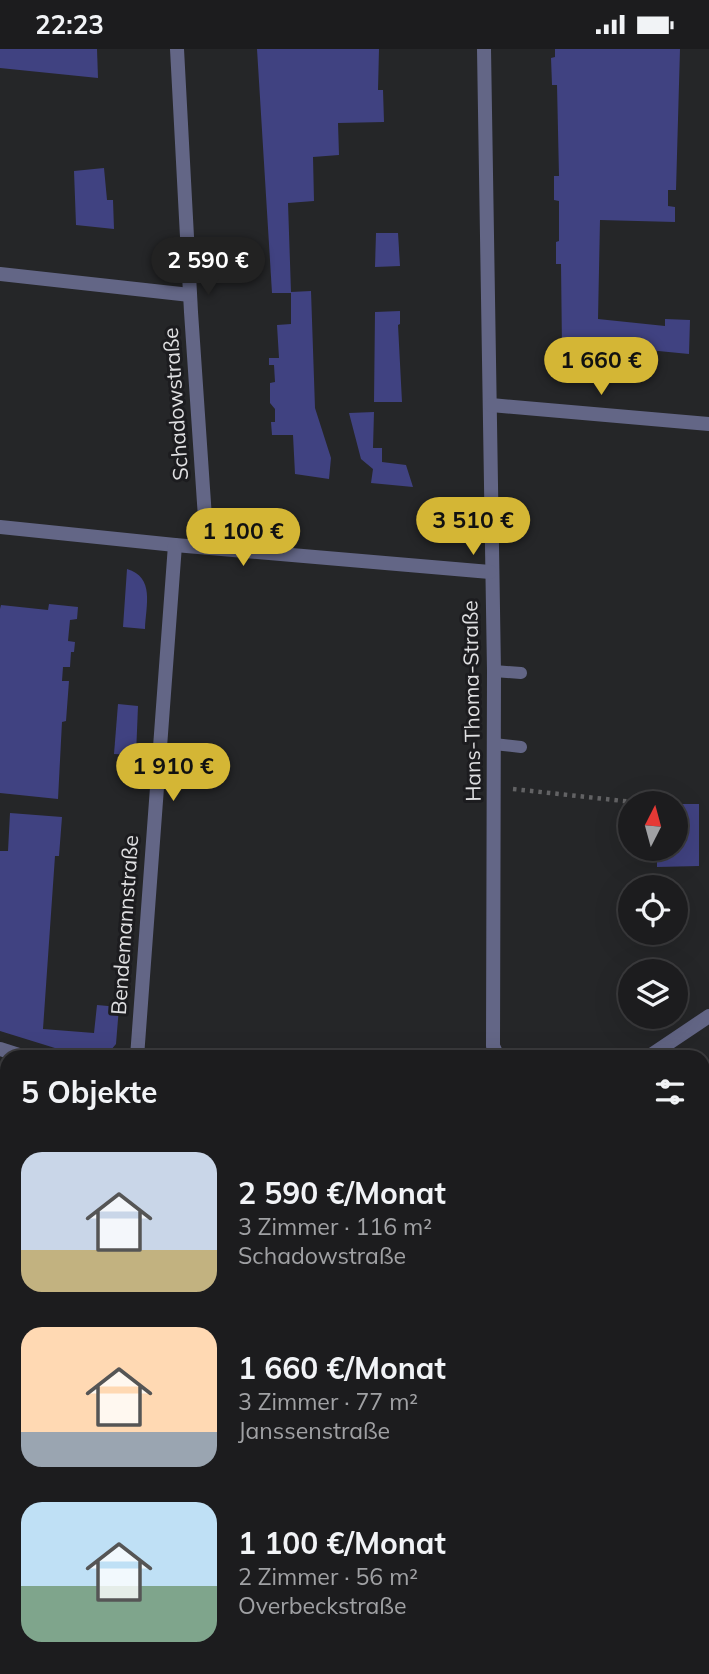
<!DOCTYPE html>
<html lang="de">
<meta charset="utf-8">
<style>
body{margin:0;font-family:Mulish,sans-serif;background:#29292b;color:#f1f3f6;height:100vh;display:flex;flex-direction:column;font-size:26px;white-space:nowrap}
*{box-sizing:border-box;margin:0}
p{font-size:23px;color:#a0a1a4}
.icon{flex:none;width:38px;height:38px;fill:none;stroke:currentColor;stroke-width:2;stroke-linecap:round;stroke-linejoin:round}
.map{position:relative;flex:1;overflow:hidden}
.sheet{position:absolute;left:0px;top:1001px;width:710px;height:625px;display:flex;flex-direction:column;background:#1c1c1e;border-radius:21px 21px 0 0;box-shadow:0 7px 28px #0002,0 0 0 2px #3a3a3c}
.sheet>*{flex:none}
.needle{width:46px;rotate:6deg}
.controls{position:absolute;left:618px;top:742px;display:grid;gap:14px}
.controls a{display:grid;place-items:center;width:70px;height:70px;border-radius:50%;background:#1c1c1e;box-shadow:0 7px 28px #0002,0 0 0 2px #3a3a3c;font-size:35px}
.price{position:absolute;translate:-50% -60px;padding:0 16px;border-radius:24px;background:#d4b635;color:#111;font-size:23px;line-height:46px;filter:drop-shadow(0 2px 4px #0008)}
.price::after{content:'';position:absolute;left:50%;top:42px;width:21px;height:16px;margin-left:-10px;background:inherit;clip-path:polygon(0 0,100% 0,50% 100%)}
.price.active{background:#222;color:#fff}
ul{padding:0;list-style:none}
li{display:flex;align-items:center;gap:21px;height:175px;padding:0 21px}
li span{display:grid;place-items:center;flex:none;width:196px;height:140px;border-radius:21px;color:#555}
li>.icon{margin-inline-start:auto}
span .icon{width:84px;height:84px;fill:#fffc;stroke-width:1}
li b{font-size:30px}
h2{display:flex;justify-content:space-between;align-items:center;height:84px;padding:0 21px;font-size:30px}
.status{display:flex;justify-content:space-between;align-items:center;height:49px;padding:0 35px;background:#1c1c1e;direction:ltr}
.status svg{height:19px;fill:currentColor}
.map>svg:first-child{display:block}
</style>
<div class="status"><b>22:23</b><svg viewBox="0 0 49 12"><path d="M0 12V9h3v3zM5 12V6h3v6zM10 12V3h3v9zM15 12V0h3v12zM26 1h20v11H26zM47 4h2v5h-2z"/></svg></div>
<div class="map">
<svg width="709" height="1625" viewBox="0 0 709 1625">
<rect width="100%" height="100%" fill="#252628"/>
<polygon fill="#2e2f37" points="709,1133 709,1223 704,1224 704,1135"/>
<g fill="#404281">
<polygon points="0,0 97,0 98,29 0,19"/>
<polygon points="257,0 379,0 378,41 383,41 384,73 338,74 339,106 313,108 314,152 288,154 291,243 311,242 315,359 331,409 329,430 295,425 293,386 272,386 271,373 275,373 275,360 270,354 270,334 275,333 274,316 269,316 269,309 279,309 277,276 291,275 291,244 272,244"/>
<polygon points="555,0 680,0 676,141 668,141 668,157 675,158 675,173 600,171 598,270 665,277 665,270 690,271 689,305 597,296 562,300 561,215 556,215 556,193 559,192 559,152 554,151 554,127 559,127 557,36 552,36 551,9 555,8"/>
<polygon points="104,119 107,151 113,151 114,180 76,176 74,122"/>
<polygon points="376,184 398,184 400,217 375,218"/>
<polygon points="400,262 400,275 398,276 402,353 374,353 375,263"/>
<polygon points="374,363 373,399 382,399 382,413 406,416 413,438 371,434 373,420 361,410 349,364"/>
<path d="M127,520C155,528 146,556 145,580L123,578Z"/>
<polygon points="49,555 78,558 77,570 70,571 68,592 75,593 74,603 71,603 70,618 63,618 62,632 69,632 66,672 62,673 58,750 0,744 0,560 1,556 48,561"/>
<polygon points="118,655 138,657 136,706 114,705"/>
<polygon points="676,755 699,755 699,817 657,818 657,800 676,800"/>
<polygon points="10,764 62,768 59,807 55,807 43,980 94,984 97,956 119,958 116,995 105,1008 84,1008 0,982 0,802 8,802"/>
<polygon points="709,1046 709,1133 704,1135 704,1058 706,1056 704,1050"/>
<polygon points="0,1078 7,1081 7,1168 3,1182 0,1181"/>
<polygon points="709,1223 709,1267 704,1269 704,1224"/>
<polygon points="709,1326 709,1530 707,1534 704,1532 704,1405 708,1403 704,1392 704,1328"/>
</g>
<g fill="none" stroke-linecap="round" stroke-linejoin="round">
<g stroke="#626264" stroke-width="4.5" stroke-dasharray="3.5 5" stroke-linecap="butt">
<polyline points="513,740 642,754"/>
<polyline points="153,1619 162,1625"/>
</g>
<g stroke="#636686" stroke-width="12">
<polyline points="494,622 521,624"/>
<polyline points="494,695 521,698"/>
</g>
<g stroke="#636686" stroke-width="14">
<polyline points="177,0 191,263 207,498"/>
<polyline points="484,0 494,622 493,997 498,1008"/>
<polyline points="0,225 190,246"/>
<polyline points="491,356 709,375"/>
<polyline points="0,478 175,496 490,523"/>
<polyline points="0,1000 25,1008"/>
<polyline points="137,1008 175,496"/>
<polyline points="648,1008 709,967"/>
<polyline points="0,1597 7,1603"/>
<polyline points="33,1619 58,1622 70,1619"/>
<polyline points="240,1625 245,1619"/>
<polyline points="665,1625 667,1619"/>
</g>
<g stroke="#858bbc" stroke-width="14">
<polyline points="0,1447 7,1448"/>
<polyline points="704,1619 709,1621"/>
</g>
</g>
<g text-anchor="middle" stroke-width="6" stroke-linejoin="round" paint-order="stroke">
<g font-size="21" fill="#e0e0e2" stroke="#1c1c1f">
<text transform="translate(176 355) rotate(-94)" y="7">Schadowstraße</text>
<text transform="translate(472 652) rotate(-91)" y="7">Hans-Thoma-Straße</text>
<text transform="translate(125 876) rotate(-86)" y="7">Bendemannstraße</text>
</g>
</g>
</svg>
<div class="controls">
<a><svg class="needle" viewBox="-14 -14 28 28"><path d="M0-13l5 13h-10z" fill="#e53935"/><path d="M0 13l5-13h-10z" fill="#a0a1a4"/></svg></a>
<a><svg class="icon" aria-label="locate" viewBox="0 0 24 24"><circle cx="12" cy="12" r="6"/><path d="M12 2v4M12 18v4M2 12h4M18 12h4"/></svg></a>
<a><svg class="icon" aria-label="layers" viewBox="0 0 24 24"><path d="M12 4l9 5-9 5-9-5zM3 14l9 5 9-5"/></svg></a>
</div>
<b class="price active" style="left:208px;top:248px">2 590 €</b>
<b class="price" style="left:601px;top:348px">1 660 €</b>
<b class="price" style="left:473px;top:508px">3 510 €</b>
<b class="price" style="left:243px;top:519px">1 100 €</b>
<b class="price" style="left:173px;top:754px">1 910 €</b>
<section class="sheet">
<h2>5 Objekte<svg class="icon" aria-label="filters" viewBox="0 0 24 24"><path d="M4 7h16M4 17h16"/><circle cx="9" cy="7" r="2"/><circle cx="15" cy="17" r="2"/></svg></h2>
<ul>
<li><span style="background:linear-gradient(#c9d6e8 70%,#c2b280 0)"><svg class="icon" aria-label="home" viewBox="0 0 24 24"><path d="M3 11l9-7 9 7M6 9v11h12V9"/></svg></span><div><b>2 590 €/Monat</b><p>3 Zimmer · 116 m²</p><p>Schadowstraße</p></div></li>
<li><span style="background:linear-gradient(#ffd9b3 75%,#9aa5b1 0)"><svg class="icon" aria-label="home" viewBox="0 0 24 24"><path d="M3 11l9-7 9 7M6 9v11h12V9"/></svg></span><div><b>1 660 €/Monat</b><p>3 Zimmer · 77 m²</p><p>Janssenstraße</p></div></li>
<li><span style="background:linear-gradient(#bfe0f5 60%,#7fa58c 0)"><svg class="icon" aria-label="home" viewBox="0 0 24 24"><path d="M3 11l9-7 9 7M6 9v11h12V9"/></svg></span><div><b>1 100 €/Monat</b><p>2 Zimmer · 56 m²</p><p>Overbeckstraße</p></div></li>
</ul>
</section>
</div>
